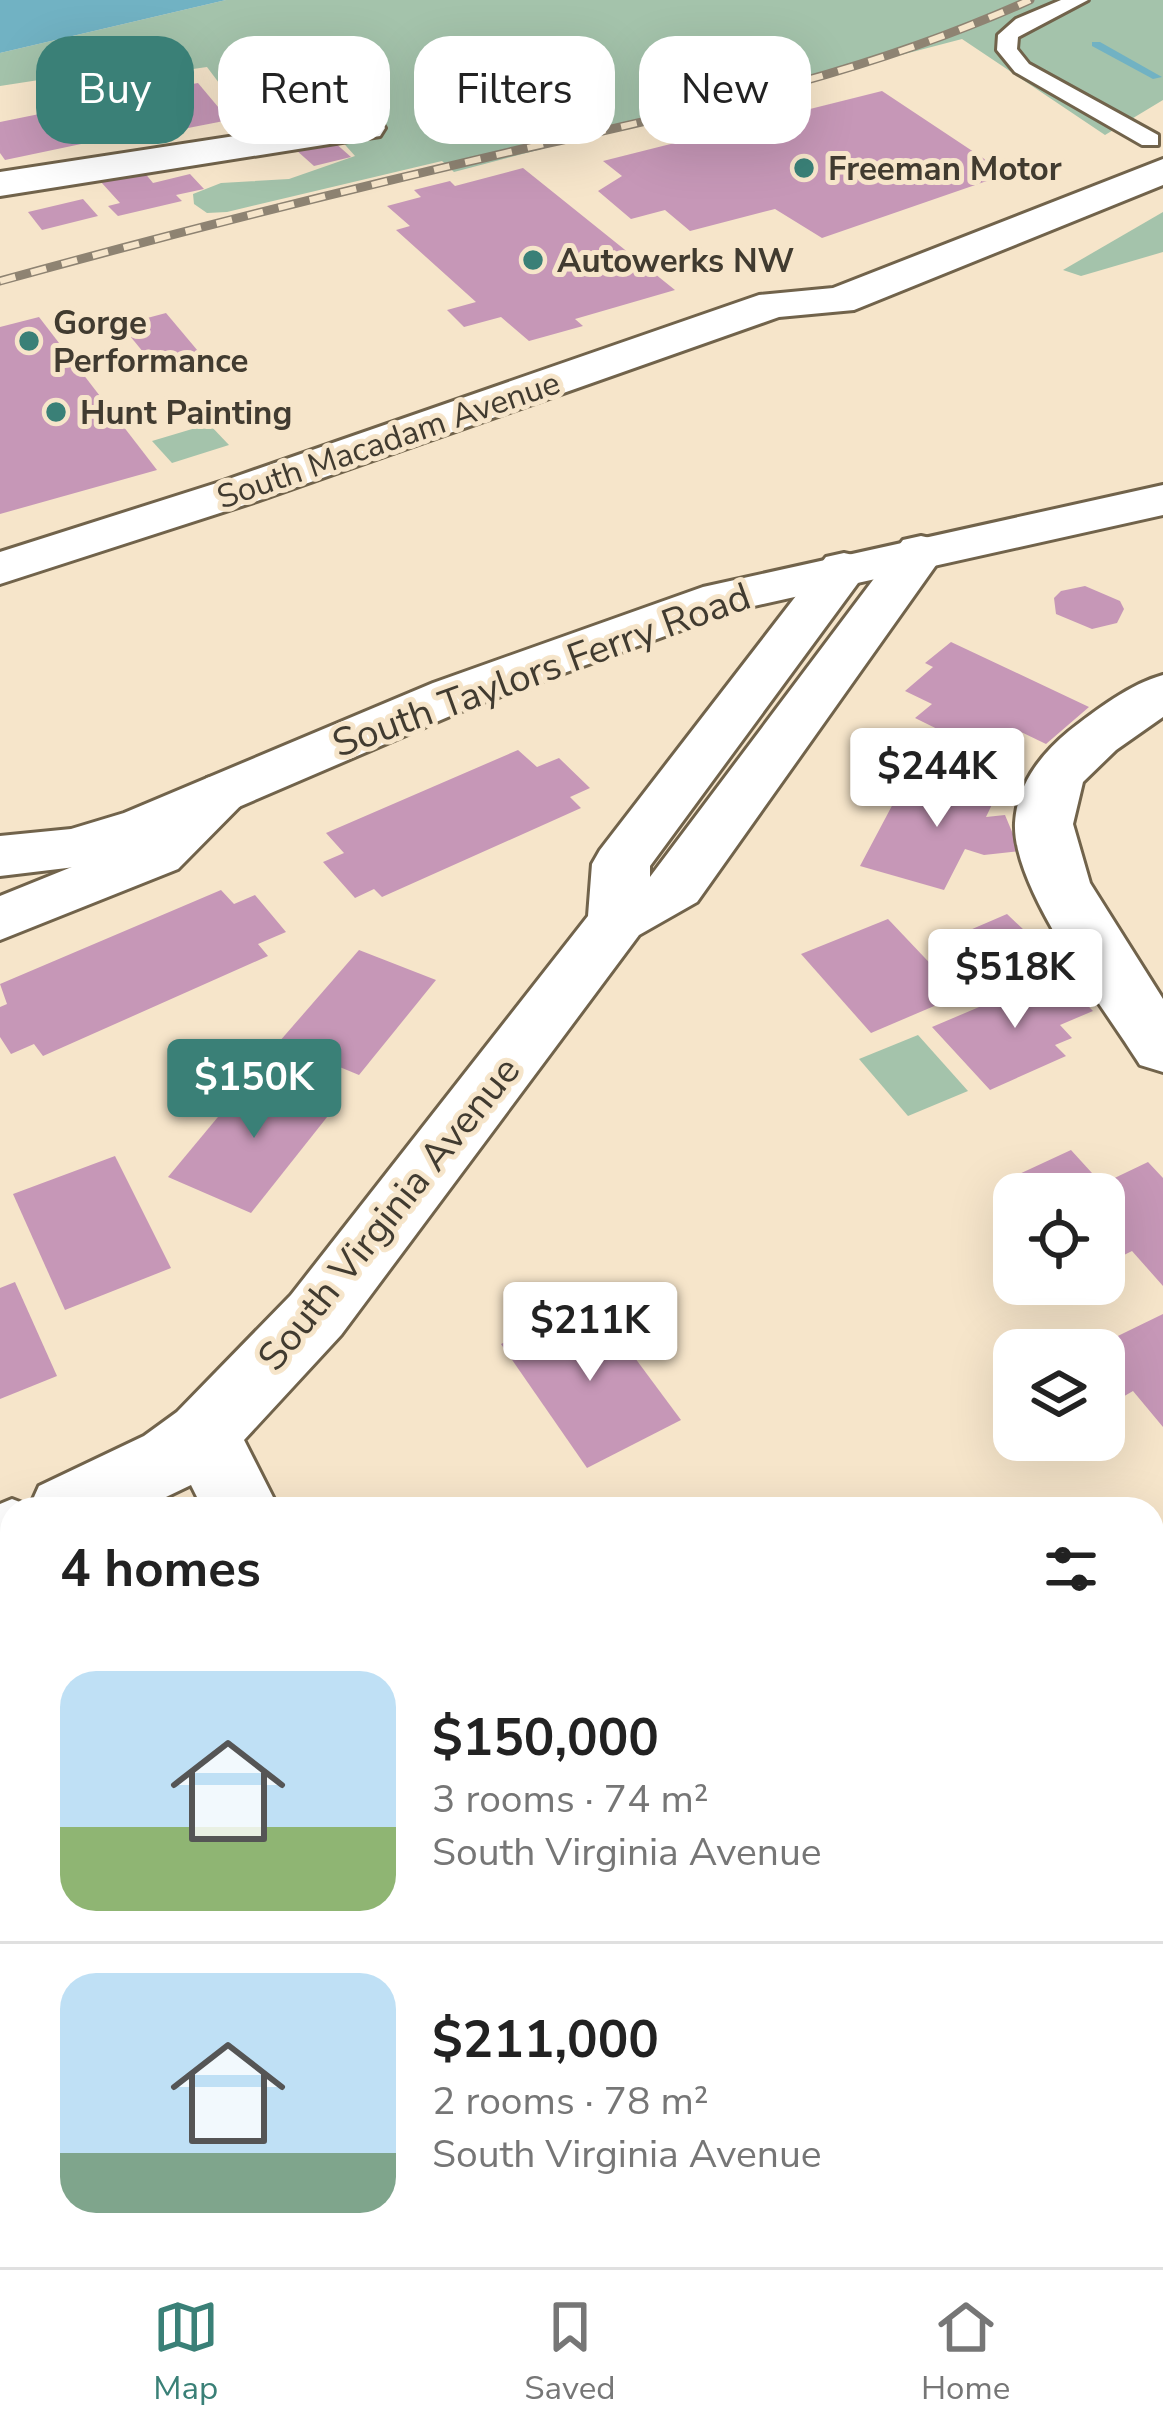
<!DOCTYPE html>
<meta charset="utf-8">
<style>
body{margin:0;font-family:"Nunito Sans",sans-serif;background:#f6f6f6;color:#222;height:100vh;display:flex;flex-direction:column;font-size:45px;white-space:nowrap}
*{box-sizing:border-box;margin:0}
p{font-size:39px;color:#767676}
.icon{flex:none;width:66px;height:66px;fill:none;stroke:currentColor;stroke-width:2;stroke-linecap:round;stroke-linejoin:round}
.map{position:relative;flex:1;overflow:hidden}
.panel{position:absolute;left:0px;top:1497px;width:1164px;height:771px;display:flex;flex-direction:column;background:#fff;border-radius:36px 36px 0 0;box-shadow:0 12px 48px #0002}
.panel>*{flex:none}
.hud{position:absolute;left:36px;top:36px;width:1092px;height:108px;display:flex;gap:24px}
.tools{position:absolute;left:993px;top:1173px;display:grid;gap:24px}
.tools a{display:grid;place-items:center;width:132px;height:132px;border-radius:24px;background:#fff;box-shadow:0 12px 48px #0002;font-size:60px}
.price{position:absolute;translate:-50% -102px;padding:0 27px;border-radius:12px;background:#fff;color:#222;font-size:39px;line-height:78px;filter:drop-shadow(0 3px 6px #0008)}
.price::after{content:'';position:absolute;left:50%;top:72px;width:36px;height:27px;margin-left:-18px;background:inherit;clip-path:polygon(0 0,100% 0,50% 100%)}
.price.current{background:#3a8077;color:#fff}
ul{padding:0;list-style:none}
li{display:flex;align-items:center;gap:36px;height:300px;padding:0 60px}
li+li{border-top:3px solid #e0e0e0}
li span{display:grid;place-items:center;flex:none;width:336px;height:240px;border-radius:36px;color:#555}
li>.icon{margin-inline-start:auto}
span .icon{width:144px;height:144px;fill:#fffc;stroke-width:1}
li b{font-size:51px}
h2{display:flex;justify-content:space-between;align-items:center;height:144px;padding:0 60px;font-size:51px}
.pill{padding:0 42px;border-radius:36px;background:#fff;box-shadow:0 12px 48px #0002;font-size:42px;line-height:108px}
.pill.current{background:#3a8077;color:#fff}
.tabs{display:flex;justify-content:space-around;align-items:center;height:168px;border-top:3px solid #e0e0e0;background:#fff;font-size:33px;color:#767676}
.tabs a{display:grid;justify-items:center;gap:6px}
.tabs .current{color:#3a8077}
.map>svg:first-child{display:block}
</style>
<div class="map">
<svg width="1163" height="2267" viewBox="0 0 1163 2267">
<rect width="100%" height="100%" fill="#f6e5ca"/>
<g fill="#a4c3ab">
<polygon points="226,0 1163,0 1163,100 1105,135 962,39 454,172 442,161 227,212 207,213 194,204 193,194 221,183 289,179 355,156 323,120 255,131 207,67 67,87 39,80 0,86 0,53"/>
<polygon points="1163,212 1163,252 1081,276 1063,270"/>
<polygon points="209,424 229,445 172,463 152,441"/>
<polygon points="918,1035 968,1091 908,1116 859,1059"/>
<polygon points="0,2149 12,2150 12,2256 65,2256 63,2267 0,2267"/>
</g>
<polygon fill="#71b2c3" points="0,0 226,0 0,53"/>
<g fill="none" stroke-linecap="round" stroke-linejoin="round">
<polygon fill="#71b2c3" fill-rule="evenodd" points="1092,42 1100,42 1162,77 1153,79 1092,46"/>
</g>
<g fill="#c697b7">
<polygon points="198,83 229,120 183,129 154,91"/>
<polygon points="129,86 162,127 106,138 75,96"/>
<polygon points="882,91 1007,174 822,238 775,209 690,231 665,210 631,219 598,191 622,176 603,161"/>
<polygon points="59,110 86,143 5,160 0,153 0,122"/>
<polygon points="333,141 351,157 314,166 296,150"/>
<polygon points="523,168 675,290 575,319 583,326 529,341 501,317 464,327 447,310 476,302 396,230 410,226 387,206 421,197 414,190 450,181 455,186"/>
<polygon points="144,172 153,183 190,174 204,189 176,195 182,201 118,216 108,206 120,203 101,182"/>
<polygon points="83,199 98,216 42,230 28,212"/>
<polygon points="166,313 203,357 157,369 121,325"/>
<polygon points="39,317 157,470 0,514 0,327"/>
<polygon points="1085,586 1120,601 1124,609 1117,623 1092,629 1056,614 1054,598 1061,591"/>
<polygon points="951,642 1089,707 1046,744 1019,731 990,755 915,718 932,704 905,691 933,667 925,663"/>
<polygon points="518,750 537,767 559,758 590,788 570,797 581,808 382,897 374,889 355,898 323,862 344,853 326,833"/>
<polygon points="912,768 998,792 986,817 1005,815 1020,851 984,855 965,849 944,890 860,866"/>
<polygon points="221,890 234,904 255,895 286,932 258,944 268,956 43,1056 34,1044 11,1054 0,1037 0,1007 7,1004 0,984"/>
<polygon points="1007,914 1044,949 999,969 963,933"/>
<polygon points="888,919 960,995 871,1033 801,954"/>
<polygon points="359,950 436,980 359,1075 279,1042"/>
<polygon points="1057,974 1093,1011 1060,1025 1072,1038 1055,1045 1066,1056 990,1090 932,1027"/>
<polygon points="257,1070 339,1102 251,1213 168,1177"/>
<polygon points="1071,1150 1102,1184 1148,1162 1163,1178 1163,1286 1132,1251 1104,1265 1104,1194 1018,1194 1006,1180"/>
<polygon points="115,1156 171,1268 65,1310 13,1194"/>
<polygon points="15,1282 57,1376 0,1399 0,1288"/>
<polygon points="592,1300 681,1420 587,1468 501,1344"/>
<polygon points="1163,1314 1163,1427 1133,1391 1121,1398 1104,1379 1104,1350 1089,1350"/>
<polygon points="1152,1638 1163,1645 1159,1693 1163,1733 1152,1752"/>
<polygon points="0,1732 12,1763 12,1878 0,1884"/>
<polygon points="1152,1882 1163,1897 1163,1998 1152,2005"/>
<polygon points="239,2256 367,2256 353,2267 245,2267"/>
</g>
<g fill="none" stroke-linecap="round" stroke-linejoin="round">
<defs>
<polygon id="service" points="1061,0 1088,0 1018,37 1017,49 1029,64 1158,135 1158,145 1142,145 1015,72 997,50 998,35 1016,19"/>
<g id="minor">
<polygon points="366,116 380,120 385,128 380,136 0,196 0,172"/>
<polygon points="921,536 939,540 946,551 697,902 639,935 341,1335 244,1440 279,1509 203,1509 191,1485 141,1509 12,1509 12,1568 0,1572 0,1504 12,1499 30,1506 39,1486 144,1436 177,1412 291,1295 588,916 592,864 600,850 826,557 844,553 862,557 869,568 650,866 650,877 903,540"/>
<path d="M1163,675V717L1116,750L1083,782L1073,824L1090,883L1163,999V1072L1140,1065C1105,1009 1012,889 1015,823C1017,785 1041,754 1069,731C1096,710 1130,684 1163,675Z"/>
<polygon points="1163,2158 1163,2260 1158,2267 1053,2267 1057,2256 1152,2256 1152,2163"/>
</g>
<polygon id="secondary" points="1163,485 1163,515 736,610 471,707 164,839 75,867 0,876 0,836 71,829 124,813 433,683 703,587"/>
<g id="primary">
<polygon points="1163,159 1163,185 854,310 779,317 257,501 0,584 0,552 223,481 759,295 833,288"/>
<polygon points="227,773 247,778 255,791 178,869 0,940 0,896 136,841 207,778"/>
</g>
</defs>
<use href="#service" stroke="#71634b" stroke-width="6"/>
<use href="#minor" stroke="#71634b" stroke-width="6"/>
<use href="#secondary" stroke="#71634b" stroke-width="6"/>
<use href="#primary" stroke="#71634b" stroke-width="6"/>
<use href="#service" fill="#fff" fill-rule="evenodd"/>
<use href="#minor" fill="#fff" fill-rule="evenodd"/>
<use href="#secondary" fill="#fff" fill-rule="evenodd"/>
<use href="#primary" fill="#fff" fill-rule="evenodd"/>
<defs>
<path id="rail" d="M0,281C170,234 342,191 514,151C690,111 865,75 1030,0"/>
</defs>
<use href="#rail" stroke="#8e8372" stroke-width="9"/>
<use href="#rail" stroke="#f6e5ca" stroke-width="6" stroke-dasharray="16" stroke-linecap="butt"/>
</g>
<g fill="#3a8077" stroke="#f6e5ca" stroke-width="4.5">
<circle cx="804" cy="168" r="12"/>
<circle cx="533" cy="260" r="12"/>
<circle cx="29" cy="341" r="12"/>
<circle cx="56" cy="412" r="12"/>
</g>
<g text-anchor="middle" stroke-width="10" stroke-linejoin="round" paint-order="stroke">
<g font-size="33" font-weight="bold" fill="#413b30" stroke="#f6e5ca" text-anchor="start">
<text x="828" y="180">Freeman Motor</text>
<text x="557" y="272">Autowerks NW</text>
<text x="53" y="334">Gorge<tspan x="53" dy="38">Performance</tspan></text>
<text x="80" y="424">Hunt Painting</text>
</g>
<g font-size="33" fill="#413b30" stroke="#f6e5ca">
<text transform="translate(388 439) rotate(-19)" y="12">South Macadam Avenue</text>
</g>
<g font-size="39" fill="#413b30" stroke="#f6e5ca">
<text transform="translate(541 669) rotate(-20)" y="14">South Taylors Ferry Road</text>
<text transform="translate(388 1213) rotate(-51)" y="14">South Virginia Avenue</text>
</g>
</g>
</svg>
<div class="tools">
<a><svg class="icon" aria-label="locate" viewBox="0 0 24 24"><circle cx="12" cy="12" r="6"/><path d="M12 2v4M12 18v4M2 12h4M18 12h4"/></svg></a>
<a><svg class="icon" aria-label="layers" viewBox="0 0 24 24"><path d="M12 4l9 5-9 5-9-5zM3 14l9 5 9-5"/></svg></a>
</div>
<b class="price" style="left:937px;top:830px">$244K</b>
<b class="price" style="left:1015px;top:1031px">$518K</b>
<b class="price current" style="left:254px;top:1141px">$150K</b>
<b class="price" style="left:590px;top:1384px">$211K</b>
<div class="hud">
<a class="pill current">Buy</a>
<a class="pill">Rent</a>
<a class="pill">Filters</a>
<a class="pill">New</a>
</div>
<section class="panel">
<h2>4 homes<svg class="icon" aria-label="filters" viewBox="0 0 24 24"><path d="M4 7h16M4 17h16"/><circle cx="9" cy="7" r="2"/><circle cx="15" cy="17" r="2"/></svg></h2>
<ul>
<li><span style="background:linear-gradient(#bfe0f5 65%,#8fb573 0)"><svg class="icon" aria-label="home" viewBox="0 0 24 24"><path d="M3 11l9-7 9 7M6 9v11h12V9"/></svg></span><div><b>$150,000</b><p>3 rooms · 74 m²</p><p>South Virginia Avenue</p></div></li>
<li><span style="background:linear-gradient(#bfe0f5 75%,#7fa58c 0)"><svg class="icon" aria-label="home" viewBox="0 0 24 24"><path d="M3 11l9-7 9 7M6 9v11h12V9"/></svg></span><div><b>$211,000</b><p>2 rooms · 78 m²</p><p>South Virginia Avenue</p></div></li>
</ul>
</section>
</div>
<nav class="tabs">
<a class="current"><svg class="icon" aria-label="map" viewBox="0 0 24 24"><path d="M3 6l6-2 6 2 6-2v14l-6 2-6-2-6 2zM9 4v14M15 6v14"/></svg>Map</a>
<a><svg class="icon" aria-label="saved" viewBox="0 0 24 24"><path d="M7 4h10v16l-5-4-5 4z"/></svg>Saved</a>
<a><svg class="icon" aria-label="home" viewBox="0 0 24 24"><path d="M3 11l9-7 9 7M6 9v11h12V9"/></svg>Home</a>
</nav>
